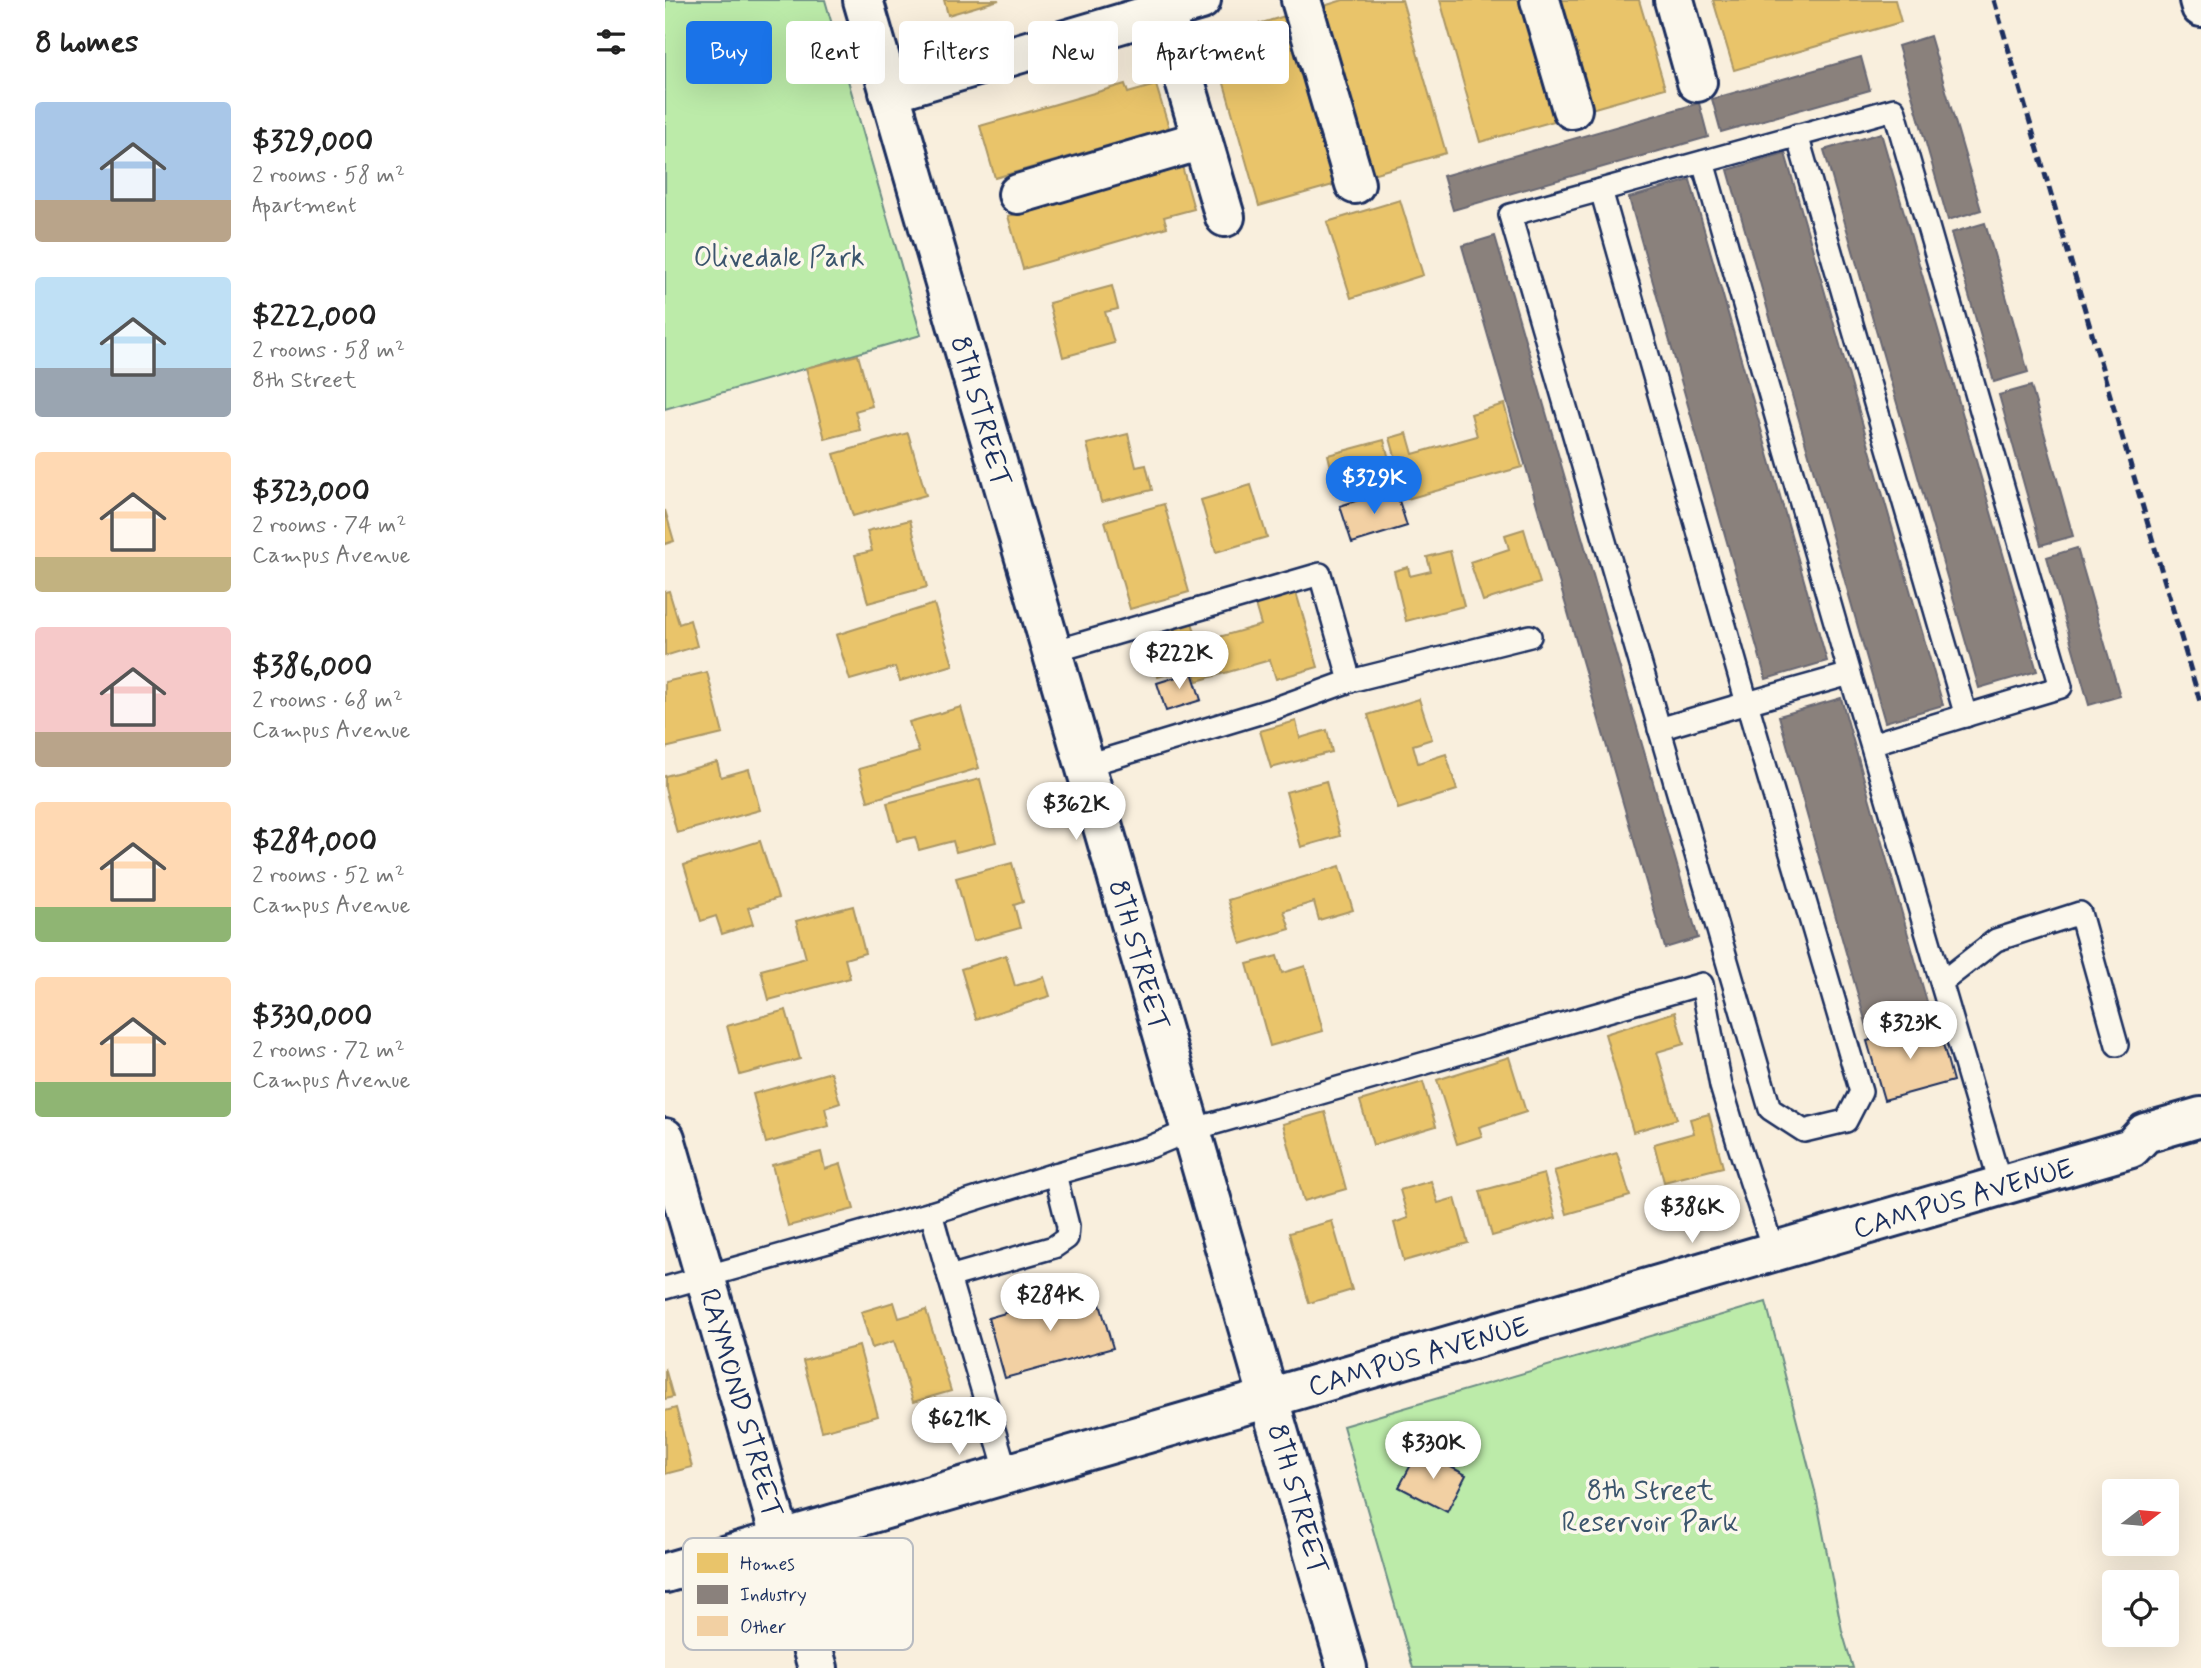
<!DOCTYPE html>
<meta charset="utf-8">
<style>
body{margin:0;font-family:Mynerve,sans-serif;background:#f2f2f2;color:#222;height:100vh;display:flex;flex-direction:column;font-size:26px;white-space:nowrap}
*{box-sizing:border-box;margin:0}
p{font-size:23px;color:#767676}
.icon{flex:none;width:38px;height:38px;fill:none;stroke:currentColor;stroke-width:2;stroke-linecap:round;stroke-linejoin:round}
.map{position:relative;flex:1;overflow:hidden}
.panel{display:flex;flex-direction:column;background:#fff;width:665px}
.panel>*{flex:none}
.guide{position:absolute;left:21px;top:21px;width:665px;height:63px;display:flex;gap:14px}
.needle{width:46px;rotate:74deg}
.buttons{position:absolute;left:1437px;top:1479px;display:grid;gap:14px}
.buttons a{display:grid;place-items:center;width:77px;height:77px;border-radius:7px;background:#fff;box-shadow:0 7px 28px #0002;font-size:35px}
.price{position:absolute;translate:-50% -60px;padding:0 16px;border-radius:24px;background:#fff;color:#222;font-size:23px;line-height:46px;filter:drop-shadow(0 2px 4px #0008)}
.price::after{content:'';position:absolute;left:50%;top:42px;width:21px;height:16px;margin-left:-10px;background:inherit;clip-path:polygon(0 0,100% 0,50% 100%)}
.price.active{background:#1a73e8;color:#fff}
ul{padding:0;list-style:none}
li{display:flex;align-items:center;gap:21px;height:175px;padding:0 35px}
li span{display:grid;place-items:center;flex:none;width:196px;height:140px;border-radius:7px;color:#555}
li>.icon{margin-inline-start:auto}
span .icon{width:84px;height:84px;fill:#fffc;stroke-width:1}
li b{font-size:30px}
h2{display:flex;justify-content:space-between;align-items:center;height:84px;padding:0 35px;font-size:30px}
.tag{padding:0 24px;border-radius:7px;background:#fff;box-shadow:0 7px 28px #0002;font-size:24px;line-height:63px}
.tag.active{background:#1a73e8;color:#fff}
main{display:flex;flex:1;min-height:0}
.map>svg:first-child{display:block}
</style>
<main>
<section class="panel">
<h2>8 homes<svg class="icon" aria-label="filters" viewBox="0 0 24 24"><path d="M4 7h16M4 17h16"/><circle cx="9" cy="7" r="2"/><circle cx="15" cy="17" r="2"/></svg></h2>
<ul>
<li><span style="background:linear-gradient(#a9c7e8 70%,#b9a48a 0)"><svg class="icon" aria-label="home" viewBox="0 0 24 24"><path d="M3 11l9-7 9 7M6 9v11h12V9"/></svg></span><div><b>$329,000</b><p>2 rooms · 58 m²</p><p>Apartment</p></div></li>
<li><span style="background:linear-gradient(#bfe0f5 65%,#9aa5b1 0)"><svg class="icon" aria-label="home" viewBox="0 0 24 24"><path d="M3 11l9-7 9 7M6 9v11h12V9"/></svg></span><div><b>$222,000</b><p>2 rooms · 58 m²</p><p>8th Street</p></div></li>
<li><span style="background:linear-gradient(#ffd9b3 75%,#c2b280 0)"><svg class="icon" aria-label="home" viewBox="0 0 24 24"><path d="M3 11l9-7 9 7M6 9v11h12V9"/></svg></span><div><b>$323,000</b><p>2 rooms · 74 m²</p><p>Campus Avenue</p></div></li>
<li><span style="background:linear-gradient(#f6c9c9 75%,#b9a48a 0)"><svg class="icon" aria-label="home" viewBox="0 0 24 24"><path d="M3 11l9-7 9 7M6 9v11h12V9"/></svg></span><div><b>$386,000</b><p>2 rooms · 68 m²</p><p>Campus Avenue</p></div></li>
<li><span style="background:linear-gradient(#ffd9b3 75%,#8fb573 0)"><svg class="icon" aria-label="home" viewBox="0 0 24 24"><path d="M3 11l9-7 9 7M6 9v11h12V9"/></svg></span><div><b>$284,000</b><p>2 rooms · 52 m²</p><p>Campus Avenue</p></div></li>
<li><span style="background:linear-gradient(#ffd9b3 75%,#8fb573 0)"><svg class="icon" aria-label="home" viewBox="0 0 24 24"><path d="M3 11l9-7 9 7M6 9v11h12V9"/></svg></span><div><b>$330,000</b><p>2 rooms · 72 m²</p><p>Campus Avenue</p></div></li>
</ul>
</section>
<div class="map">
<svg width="1536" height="1668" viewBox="0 0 1536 1668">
<rect width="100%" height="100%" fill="#f9efdd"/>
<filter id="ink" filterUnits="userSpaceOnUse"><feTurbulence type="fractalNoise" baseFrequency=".0143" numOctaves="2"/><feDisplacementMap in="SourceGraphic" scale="14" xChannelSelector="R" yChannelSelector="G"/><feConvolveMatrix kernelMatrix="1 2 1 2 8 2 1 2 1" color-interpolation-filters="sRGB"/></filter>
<g filter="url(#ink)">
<g fill="#bceba9" stroke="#6c8d84" stroke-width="2">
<polygon points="0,0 160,0 256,335 0,409"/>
<polygon points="1101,1302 1150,1491 1177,1631 1188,1668 748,1668 678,1426"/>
</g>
<g fill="#e9c46a" stroke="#ab9766" stroke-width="2">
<polygon points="279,0 334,0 283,15"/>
<polygon points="678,0 737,0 781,153 707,174 659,6"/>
<polygon points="775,0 854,0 889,121 815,142"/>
<polygon points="894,0 974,0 1000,88 926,109"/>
<polygon points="1048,0 1230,0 1236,22 1069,70"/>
<polygon points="620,16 668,185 594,206 546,38"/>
<polygon points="460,84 463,93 491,85 504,128 330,178 315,126"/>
<polygon points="517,166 529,209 499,217 502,227 358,269 343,216"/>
<polygon points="735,200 758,275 686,298 662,222"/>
<polygon points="447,286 453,309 440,312 449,343 398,357 384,303"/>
<polygon points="193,355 207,406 190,411 195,430 160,439 141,368"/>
<polygon points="839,404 857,467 742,499 725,438 742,433 748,454 812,436 806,414"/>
<polygon points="243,433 261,495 188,516 169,454"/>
<polygon points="463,434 471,467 481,465 487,490 436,502 422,444"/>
<polygon points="719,440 730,482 673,496 663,455"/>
<polygon points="586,485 602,537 551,552 536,500"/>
<polygon points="499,504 524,592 465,609 440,521"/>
<polygon points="0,510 9,541 0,544"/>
<polygon points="245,520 262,587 203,603 190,555 207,551 202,531"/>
<polygon points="859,529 875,583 818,601 805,562 844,549 840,535"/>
<polygon points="785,551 799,606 741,621 729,571 743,567 745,576 766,571 762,557"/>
<polygon points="630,589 653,667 611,679 605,660 532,681 528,667 493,677 481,635 527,622 533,643 596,625 589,601"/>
<polygon points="4,591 14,624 25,620 32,646 0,656 0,592"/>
<polygon points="269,604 288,665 235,681 230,667 185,680 171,635"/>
<polygon points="42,672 58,734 0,748 0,682"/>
<polygon points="754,699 767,739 748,745 753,763 781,754 792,790 733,809 703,715"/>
<polygon points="296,707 314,768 203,801 194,769 254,752 244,722"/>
<polygon points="631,721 635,738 662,730 667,752 606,768 595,731"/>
<polygon points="52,762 56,777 84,769 95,810 12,833 0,788 0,776"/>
<polygon points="315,779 331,842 291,852 288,841 254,850 250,837 232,841 222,803"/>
<polygon points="661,781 675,836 636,847 621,792"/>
<polygon points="95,841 113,898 83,908 88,924 57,934 51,916 36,921 19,865"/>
<polygon points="347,863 358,902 349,905 355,928 308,941 291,878"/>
<polygon points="675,866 688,910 654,920 649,902 619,911 625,929 576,944 563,900"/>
<polygon points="188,906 200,953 180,959 185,978 104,1000 96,970 141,958 131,921"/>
<polygon points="341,955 350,986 379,977 385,996 311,1019 296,969"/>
<polygon points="612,956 617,973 640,966 658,1031 605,1046 582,964"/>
<polygon points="121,1010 135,1059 75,1075 62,1026"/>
<polygon points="1010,1012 1019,1044 992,1052 1012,1119 968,1132 940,1034"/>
<polygon points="844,1057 861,1112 814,1127 817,1136 792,1144 772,1080"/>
<polygon points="166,1072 175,1103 160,1108 164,1126 101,1143 88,1094"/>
<polygon points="758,1082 771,1126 708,1145 695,1101"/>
<polygon points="660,1112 681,1189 639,1201 618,1124"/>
<polygon points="1044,1114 1058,1167 999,1182 989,1144 1029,1133 1025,1119"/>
<polygon points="156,1152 160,1169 176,1164 189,1209 123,1226 107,1165"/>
<polygon points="952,1153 965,1196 902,1214 889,1171"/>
<polygon points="879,1174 891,1218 827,1236 815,1191"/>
<polygon points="766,1181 773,1203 790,1198 803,1243 739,1261 729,1223 743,1218 735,1190"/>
<polygon points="667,1221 687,1290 644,1303 624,1233"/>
<polygon points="229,1302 234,1318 261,1310 286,1391 248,1402 229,1341 207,1348 196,1312"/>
<polygon points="194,1346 213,1416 157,1431 138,1361"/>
<polygon points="0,1368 8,1397 0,1399"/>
<polygon points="11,1408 27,1467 0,1474 0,1411"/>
</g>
<g fill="#8a817c" stroke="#696873" stroke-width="2">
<polygon points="1265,36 1316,210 1283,220 1233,46"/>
<polygon points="1196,57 1205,90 1056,132 1047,99"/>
<polygon points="1034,103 1043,137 788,210 778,176"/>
<polygon points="1216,133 1372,671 1314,688 1159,150"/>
<polygon points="1120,153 1278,705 1220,722 1063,170"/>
<polygon points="1025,180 1162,661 1101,679 964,198"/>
<polygon points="1320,223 1363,372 1329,382 1286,233"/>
<polygon points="830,236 1033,938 1000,948 797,246"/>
<polygon points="1366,386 1408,536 1376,545 1334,395"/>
<polygon points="1412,548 1455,696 1424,705 1382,557"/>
<polygon points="1176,698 1268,1023 1206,1041 1114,716"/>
</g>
<g fill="#f2d0a3" stroke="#1b2f5e" stroke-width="2">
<polygon points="730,488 742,526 687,543 675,506"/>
<polygon points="527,672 536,700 501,711 492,683"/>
<polygon points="1272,1022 1288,1081 1219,1100 1202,1041"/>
<polygon points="430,1287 448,1348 340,1378 323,1318"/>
<polygon points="754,1450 801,1475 782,1512 734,1487"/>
</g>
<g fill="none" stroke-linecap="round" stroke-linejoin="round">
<defs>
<g id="lane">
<polyline points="1132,135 1301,716"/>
<polyline points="1038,162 1185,674"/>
<polyline points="936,190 1082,703 994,729"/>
<polyline points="387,652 655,574 685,681 611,708 419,766"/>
<polyline points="685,681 865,636"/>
<polyline points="1206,744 1185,674 1082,703 1196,1092 1181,1121 1139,1131 1105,1109 845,215 1229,109 1396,687 1206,744 1336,1186"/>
<polyline points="1277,982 1331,940 1415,913 1452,1045"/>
<polyline points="266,1213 284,1277"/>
<polyline points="0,1288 266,1213 390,1174 485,1147 526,1130 1037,984 1056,1086 1074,1146 1109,1252"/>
<polyline points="342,1474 284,1277 389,1247 402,1238 403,1226 390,1174"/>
</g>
<g id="street">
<polyline points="496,0 560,217"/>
<polyline points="636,0 690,184"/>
<polyline points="875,0 907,109"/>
<polyline points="1009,0 1032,82"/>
<polyline points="1534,0 1536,7"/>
<polyline points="224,92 536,0"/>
<polyline points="353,194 537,140"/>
<polyline points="0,1138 153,1668"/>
</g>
<g id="secondary">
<polyline points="198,0 682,1668"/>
<polyline points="0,1573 1466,1148 1480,1133 1536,1117"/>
</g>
</defs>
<use href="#lane" stroke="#1b2f5e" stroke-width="26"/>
<use href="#street" stroke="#1b2f5e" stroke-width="44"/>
<use href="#secondary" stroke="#1b2f5e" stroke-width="44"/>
<use href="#lane" stroke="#fbf7ec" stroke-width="21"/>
<use href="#street" stroke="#fbf7ec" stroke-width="38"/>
<use href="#secondary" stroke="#fbf7ec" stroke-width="38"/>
<polyline stroke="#1b2f5e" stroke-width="5" stroke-dasharray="10 5" stroke-linecap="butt" points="1329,0 1536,705"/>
</g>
</g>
<g text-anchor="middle" stroke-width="7" stroke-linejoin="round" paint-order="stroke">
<g font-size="28" fill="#3b556d" stroke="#fbf7ec">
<text x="114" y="266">Olivedale Park</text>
<text x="985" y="1499">8th Street<tspan x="985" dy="32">Reservoir Park</tspan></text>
</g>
<g font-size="28" fill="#1b2f5e" stroke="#fbf7ec">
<text transform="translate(317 411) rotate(74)" y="10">8TH STREET</text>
<text transform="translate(475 955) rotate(74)" y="10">8TH STREET</text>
<text transform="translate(1298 1197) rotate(-16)" y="10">CAMPUS AVENUE</text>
<text transform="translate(753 1355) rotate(-16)" y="10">CAMPUS AVENUE</text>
<text transform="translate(77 1403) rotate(74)" y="10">RAYMOND STREET</text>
<text transform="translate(634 1499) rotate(74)" y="10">8TH STREET</text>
</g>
</g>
<rect x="18" y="1538" width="230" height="112" rx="10" fill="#fbf7ec" stroke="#b8bbc1" stroke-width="2"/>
<rect x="32" y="1553" width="31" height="20" fill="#e9c46a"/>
<rect x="32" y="1585" width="31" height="19" fill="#8a817c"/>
<rect x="32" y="1616" width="31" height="20" fill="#f2d0a3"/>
<g font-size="19" fill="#1b2f5e">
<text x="75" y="1570">Homes</text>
<text x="75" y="1601">Industry</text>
<text x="75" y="1633">Other</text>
</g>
</svg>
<div class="buttons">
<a><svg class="needle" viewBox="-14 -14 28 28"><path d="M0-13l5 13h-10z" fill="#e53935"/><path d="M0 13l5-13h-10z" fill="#767676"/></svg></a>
<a><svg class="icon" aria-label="locate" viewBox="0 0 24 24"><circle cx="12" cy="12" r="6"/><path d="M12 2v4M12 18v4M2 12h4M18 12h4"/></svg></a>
</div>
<b class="price active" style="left:709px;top:516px">$329K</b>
<b class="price" style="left:514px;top:691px">$222K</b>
<b class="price" style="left:411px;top:842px">$362K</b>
<b class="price" style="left:1245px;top:1061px">$323K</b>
<b class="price" style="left:1027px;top:1245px">$386K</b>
<b class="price" style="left:385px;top:1333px">$284K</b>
<b class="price" style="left:294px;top:1457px">$621K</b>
<b class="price" style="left:768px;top:1481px">$330K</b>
<div class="guide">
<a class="tag active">Buy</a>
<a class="tag">Rent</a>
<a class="tag">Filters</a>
<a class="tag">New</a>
<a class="tag">Apartment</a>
</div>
</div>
</main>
